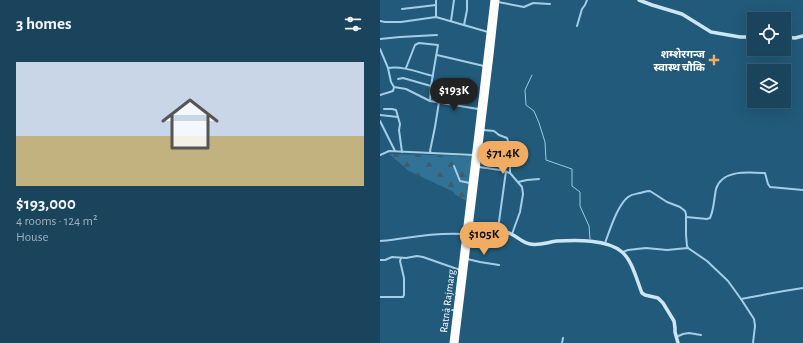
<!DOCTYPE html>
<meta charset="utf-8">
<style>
body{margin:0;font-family:"Alegreya Sans","Noto Sans Devanagari",sans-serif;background:#264e65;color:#f1f3f6;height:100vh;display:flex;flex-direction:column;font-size:15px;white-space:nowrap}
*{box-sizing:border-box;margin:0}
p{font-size:13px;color:#9fb0bb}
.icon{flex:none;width:22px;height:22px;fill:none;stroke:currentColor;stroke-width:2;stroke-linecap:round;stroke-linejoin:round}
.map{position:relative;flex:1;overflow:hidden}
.drawer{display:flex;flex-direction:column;background:#19445c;width:380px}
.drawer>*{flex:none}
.buttons{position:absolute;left:367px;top:12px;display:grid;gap:8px}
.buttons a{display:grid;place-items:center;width:44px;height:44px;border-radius:0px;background:#19445c;box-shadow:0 4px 16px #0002,0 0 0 1px #375c72;font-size:20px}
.price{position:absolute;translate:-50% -34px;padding:0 9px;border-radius:14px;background:#f1ac64;color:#111;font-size:13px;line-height:26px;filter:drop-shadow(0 1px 2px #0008)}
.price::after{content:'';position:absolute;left:50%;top:24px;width:12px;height:9px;margin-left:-6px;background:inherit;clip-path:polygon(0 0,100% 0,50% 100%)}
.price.active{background:#222;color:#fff}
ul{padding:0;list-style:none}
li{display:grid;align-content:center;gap:8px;height:212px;padding:0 16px}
li span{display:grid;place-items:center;height:124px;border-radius:0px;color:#555}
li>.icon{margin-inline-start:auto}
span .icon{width:72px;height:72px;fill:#fffc;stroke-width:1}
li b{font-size:17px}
h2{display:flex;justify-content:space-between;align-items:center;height:48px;padding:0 16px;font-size:17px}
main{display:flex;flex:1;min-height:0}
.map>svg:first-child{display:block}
</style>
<main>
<section class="drawer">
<h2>3 homes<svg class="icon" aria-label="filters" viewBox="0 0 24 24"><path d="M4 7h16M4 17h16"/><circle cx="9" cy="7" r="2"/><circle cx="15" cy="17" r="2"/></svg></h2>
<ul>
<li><span style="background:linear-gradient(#c9d6e8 60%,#c2b280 0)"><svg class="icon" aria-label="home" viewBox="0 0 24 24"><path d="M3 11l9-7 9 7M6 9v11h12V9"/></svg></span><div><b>$193,000</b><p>4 rooms · 124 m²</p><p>House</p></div></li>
</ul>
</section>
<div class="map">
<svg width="423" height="343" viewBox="0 0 423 343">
<defs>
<pattern id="forest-firs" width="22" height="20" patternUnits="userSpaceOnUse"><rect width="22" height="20" fill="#317396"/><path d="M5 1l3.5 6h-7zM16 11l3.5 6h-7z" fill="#415c6a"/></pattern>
</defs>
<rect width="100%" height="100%" fill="#215a7a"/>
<polygon fill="url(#forest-firs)" points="9,154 92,156 87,201 74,194 74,192 29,171"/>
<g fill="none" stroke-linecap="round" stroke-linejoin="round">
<polyline stroke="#96cce6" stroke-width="1" points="152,75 145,90 146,105 154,111 159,123 165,142 166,160 192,169 192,186 200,192 200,206 209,226 210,239"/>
<g stroke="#a3cee5" stroke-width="2">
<polyline points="118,2 144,7 153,3 170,4"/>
<polyline points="22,9 56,5"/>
<polyline points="56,17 56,0"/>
<polyline points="0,21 5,22 21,22 56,17 108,32"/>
<polyline points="71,21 74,0"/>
<polyline points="84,25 87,10 87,0"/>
<polyline points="197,26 202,9 205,5 207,0"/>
<polyline points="0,39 20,37 57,35"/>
<polyline points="0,49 8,68 11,82 14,87 26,89 50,101 51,86 58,45 39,43 35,45 26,68"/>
<polyline points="57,55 104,66"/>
<path d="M8,68C24,66 37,72 53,76"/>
<polyline points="18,79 23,78 51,86"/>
<polyline points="0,95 13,91 14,87"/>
<polyline points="50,101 98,109"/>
<polyline points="4,109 12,109 16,110 20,124 19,130 22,152"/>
<polyline points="0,115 18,117"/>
<polyline points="0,121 15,151"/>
<polyline points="103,130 114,131 119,135 127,138 130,147 130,173 142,187 143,194 140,212 132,234"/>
<polyline points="51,153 50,151 55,127 59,102"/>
<polyline points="0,155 9,151 94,155"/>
<polyline points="74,166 80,181 90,183"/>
<polyline points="99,167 120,170 130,173"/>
<polyline points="138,182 147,180 159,179"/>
<path d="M306,217L327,219L330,218C334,209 334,199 336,189C342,170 367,172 383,173H385L388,184L390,187L423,190"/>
<polyline points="118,229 126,171"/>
<path d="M0,241C9,241 16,239 25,238C44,235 65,233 84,234"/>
<path d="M225,243C230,230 237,206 248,197C252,194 256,194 260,193C264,192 266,191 270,191L287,202L300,207L305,211L306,214V235L307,246L308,248"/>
<polyline points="243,252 248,250 266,248 287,250 308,248 327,261 348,281 361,299 404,291 423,288"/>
<polyline points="87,259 100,262 119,265"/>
<polyline points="0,260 5,260 12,257 26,258 37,256 43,257 80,270"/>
<polyline points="0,297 23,297 24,295 24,278 20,261 21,258"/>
<polyline points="361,299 374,319 375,326 373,343"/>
<polyline points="63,310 76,310"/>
<polyline points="296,337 303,334 309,333 321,335"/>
<polyline points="182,343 183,338"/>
</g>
<g stroke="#cce6f5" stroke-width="3.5">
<polyline points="259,0 272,5 302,14 331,32 360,37 374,37"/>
<polyline points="404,37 415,38 423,36"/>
<path d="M90,223C104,226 119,228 131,234C138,237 143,243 150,244C159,246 168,242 177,241C196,240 227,239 242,252C252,260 257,281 262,293L265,295L278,298L283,303L294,321L295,328V332L298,343"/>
</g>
<g stroke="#fff" stroke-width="5">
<polyline points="72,343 113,0"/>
<polyline points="76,343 111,55 117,0"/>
</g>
</g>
<path fill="#f1ac64" stroke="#215a7a" stroke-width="1.5" d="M332 54h4v4h4v4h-4v4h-4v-4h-4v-4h4z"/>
<g text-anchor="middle" stroke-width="3" stroke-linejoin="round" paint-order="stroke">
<g font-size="11" font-weight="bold" fill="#fff" stroke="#215a7a" text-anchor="end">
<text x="325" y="58">शम्शेरगन्ज<tspan x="325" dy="13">स्वास्थ चौकि</tspan></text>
</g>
<g font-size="11" fill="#fff" stroke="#215a7a">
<text transform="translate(67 301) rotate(-83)" y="4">Ratna Rajmarg</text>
</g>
</g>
</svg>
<div class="buttons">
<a><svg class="icon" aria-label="locate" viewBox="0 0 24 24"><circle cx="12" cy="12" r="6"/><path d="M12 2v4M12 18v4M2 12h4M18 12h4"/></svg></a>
<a><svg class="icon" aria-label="layers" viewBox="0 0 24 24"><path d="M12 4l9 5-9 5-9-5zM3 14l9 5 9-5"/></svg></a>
</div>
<b class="price active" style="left:74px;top:112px">$193K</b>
<b class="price" style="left:123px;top:175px">$71.4K</b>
<b class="price" style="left:104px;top:256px">$105K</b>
</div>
</main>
